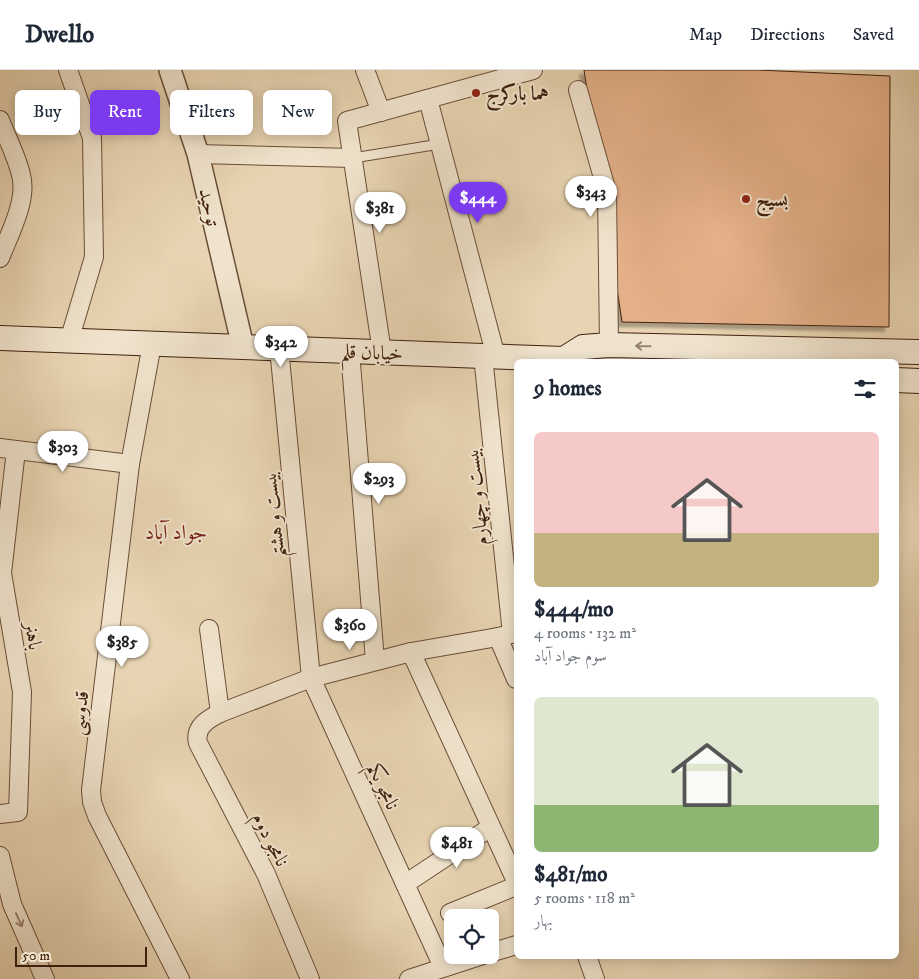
<!DOCTYPE html>
<meta charset="utf-8">
<style>
body{margin:0;font-family:"IM FELL DW Pica",Amiri,serif;background:#f6f6f7;color:#1f2937;height:100vh;display:flex;flex-direction:column;font-size:19px;white-space:nowrap}
*{box-sizing:border-box;margin:0}
p{font-size:16px;color:#747a83}
.icon{flex:none;width:28px;height:28px;fill:none;stroke:currentColor;stroke-width:2;stroke-linecap:round;stroke-linejoin:round}
.map{position:relative;flex:1;overflow:hidden}
.panel{position:absolute;left:514px;top:289px;width:385px;height:600px;display:flex;flex-direction:column;background:#fff;border-radius:8px;box-shadow:0 2px 12px #0003}
.panel>*{flex:none}
.hud{position:absolute;left:15px;top:20px;width:424px;height:45px;display:flex;gap:10px}
.controls{position:absolute;left:444px;top:839px;display:grid;gap:10px}
.controls a{display:grid;place-items:center;width:55px;height:55px;border-radius:8px;background:#fff;box-shadow:0 2px 12px #0003;font-size:25px}
.scale{position:absolute;left:15px;bottom:12px;width:132px;box-sizing:border-box;padding-left:5px;border:2px solid #40210e;border-top:0;font-size:14px;line-height:18px;white-space:nowrap;color:#40210e;-webkit-text-stroke:4px #f0e3cd;paint-order:stroke}
.price{position:absolute;translate:-50% -42px;padding:0 11px;border-radius:18px;background:#fff;color:#222;font-size:16px;line-height:32px;filter:drop-shadow(0 1px 2px #0008)}
.price::after{content:'';position:absolute;left:50%;top:30px;width:15px;height:11px;margin-left:-8px;background:inherit;clip-path:polygon(0 0,100% 0,50% 100%)}
.price.selected{background:#7c3aed;color:#fff}
ul{padding:0;list-style:none}
li{display:grid;align-content:center;gap:10px;height:265px;padding:0 20px}
li span{display:grid;place-items:center;height:155px;border-radius:8px;color:#555}
li>.icon{margin-inline-start:auto}
span .icon{width:90px;height:90px;fill:#fffc;stroke-width:1}
li b{font-size:21px}
h2{display:flex;justify-content:space-between;align-items:center;height:60px;padding:0 20px;font-size:21px}
.chip{padding:0 18px;border-radius:8px;background:#fff;box-shadow:0 2px 12px #0003;font-size:18px;line-height:45px}
.chip.selected{background:#7c3aed;color:#fff}
header{display:flex;align-items:center;gap:30px;box-sizing:border-box;height:70px;padding:0 25px;background:#fff;border-bottom:1px solid #e0e1e3}
header strong{font-size:24px}
nav{display:flex;gap:28px;margin-inline-start:auto;font-size:18px}
.map>svg:first-child{display:block}
</style>
<header>
<strong>Dwello</strong>
<nav><a>Map</a><a>Directions</a><a>Saved</a></nav>
</header>
<div class="map">
<svg width="919" height="909" viewBox="0 0 919 909">
<defs>
<filter id="shadow"><feDropShadow dx="-4.5" dy="4.5" stdDeviation="1" flood-color="#0004"/></filter>
</defs>
<rect width="100%" height="100%" fill="#e8d4b2"/>
<filter id="stains"><feTurbulence type="fractalNoise" baseFrequency=".004" numOctaves="4"/><feColorMatrix values="0 0 0 0 .2 0 0 0 0 .09 0 0 0 0 .02 0 0 0 .5 -.17"/></filter>
<radialGradient id="worn" r=".72"><stop offset=".6" stop-color="#630" stop-opacity="0"/><stop offset="1" stop-color="#630" stop-opacity=".3"/></radialGradient>
<polygon fill="#e4b089" stroke="#40210e" filter="url(#shadow)" points="584,0 758,0 890,6 889,257 622,252"/>
<g fill="none" stroke-linecap="round" stroke-linejoin="round">
<defs>
<polyline id="service" points="353,88 440,74"/>
<g id="minor">
<polyline points="68,0 92,68 94,187 69,271"/>
<polyline points="365,0 381,42"/>
<polyline points="578,20 607,122 609,275"/>
<polyline points="428,29 496,287"/>
<path d="M0,50C7,68 17,87 21,105C28,130 9,165 0,188"/>
<polyline points="198,84 353,88"/>
<polyline points="152,274 130,394 91,720 92,732 97,746 180,909"/>
<polyline points="279,278 311,608 443,897"/>
<polyline points="350,281 375,591"/>
<polyline points="382,282 347,51 533,0"/>
<polyline points="483,286 512,564"/>
<polyline points="0,378 130,394"/>
<polyline points="209,559 220,643"/>
<polyline points="498,567 516,609"/>
<polyline points="411,582 516,811"/>
<polyline points="0,744 18,742 22,622 2,503 16,380"/>
<polyline points="0,786 12,834 45,909"/>
<polyline points="405,814 491,757"/>
<polyline points="450,843 516,816"/>
<polyline points="490,883 516,875"/>
<polyline points="587,886 595,909"/>
<path d="M310,909L266,804L198,673C194,657 208,649 220,643L311,608L411,582L498,567L516,563"/>
<polyline points="409,909 483,885"/>
</g>
<polyline id="tertiary" points="170,0 198,84 243,277"/>
<g id="secondary">
<polyline points="0,268 564,289 567,291"/>
<polyline points="564,289 583,277 609,275 919,282"/>
<polyline points="896,310 919,311"/>
</g>
</defs>
<use href="#service" stroke="#6a4e37" stroke-width="11"/>
<use href="#minor" stroke="#6a4e37" stroke-width="20"/>
<use href="#tertiary" stroke="#6a4e37" stroke-width="24"/>
<use href="#secondary" stroke="#40210e" stroke-width="26"/>
<use href="#service" stroke="#f0e3cd" stroke-width="9"/>
<use href="#minor" stroke="#f0e3cd" stroke-width="18"/>
<use href="#tertiary" stroke="#f0e3cd" stroke-width="21"/>
<use href="#secondary" stroke="#f0e3cd" stroke-width="24"/>
</g>
<defs><path id="oneway-shaft" d="M-6 0H5M1.5-3L5.5 0L1.5 3" fill="none" stroke-width="1.6" stroke-linecap="round" stroke-linejoin="round" transform="scale(1.25)"/></defs>
<g stroke="#98826e">
<use href="#oneway-shaft" transform="translate(643 276) rotate(-179)"/>
<use href="#oneway-shaft" transform="translate(19 850) rotate(66)"/>
</g>
<g fill="#8f2418" stroke="#f0e3cd" stroke-width="2">
<circle cx="476" cy="23" r="5"/>
<circle cx="746" cy="129" r="5"/>
</g>
<g text-anchor="middle" stroke-width="4" stroke-linejoin="round" paint-order="stroke">
<g font-size="20" font-weight="bold" fill="#40210e" stroke="#f0e3cd" text-anchor="start">
<text x="486" y="30">هما بارکرج</text>
<text x="756" y="136">بسیج</text>
</g>
<g font-size="20" fill="#40210e" stroke="#f0e3cd">
<text transform="translate(210 137) rotate(77)" y="7">توحید</text>
<text transform="translate(372 282) rotate(2)" y="7">خیابان قلم</text>
<text transform="translate(476 427) rotate(-96)" y="7">بیست و چهارم</text>
<text transform="translate(273 445) rotate(-96)" y="7">بیست و هشتم</text>
<text transform="translate(34 566) rotate(81)" y="7">باهنر</text>
<text transform="translate(79 643) rotate(-83)" y="7">قدوسی</text>
<text transform="translate(384 716) rotate(65)" y="7">نامجو یکم</text>
<text transform="translate(271 769) rotate(63)" y="7">نامجو دوم</text>
</g>
<g font-size="21" fill="#7a1f14" stroke="#f0e3cd">
<text x="176" y="469">جواد آباد</text>
</g>
</g>
<rect width="100%" height="100%" filter="url(#stains)"/>
<rect width="100%" height="100%" fill="url(#worn)"/>
</svg>
<div class="controls">
<a><svg class="icon" aria-label="locate" viewBox="0 0 24 24"><circle cx="12" cy="12" r="6"/><path d="M12 2v4M12 18v4M2 12h4M18 12h4"/></svg></a>
</div>
<div class="scale">50 m</div>
<b class="price" style="left:591px;top:148px">$343</b>
<b class="price selected" style="left:478px;top:154px">$444</b>
<b class="price" style="left:380px;top:164px">$381</b>
<b class="price" style="left:281px;top:298px">$342</b>
<b class="price" style="left:63px;top:403px">$303</b>
<b class="price" style="left:379px;top:435px">$293</b>
<b class="price" style="left:350px;top:581px">$360</b>
<b class="price" style="left:122px;top:598px">$385</b>
<b class="price" style="left:457px;top:799px">$481</b>
<div class="hud">
<a class="chip">Buy</a>
<a class="chip selected">Rent</a>
<a class="chip">Filters</a>
<a class="chip">New</a>
</div>
<section class="panel">
<h2>9 homes<svg class="icon" aria-label="filters" viewBox="0 0 24 24"><path d="M4 7h16M4 17h16"/><circle cx="9" cy="7" r="2"/><circle cx="15" cy="17" r="2"/></svg></h2>
<ul>
<li><span style="background:linear-gradient(#f6c9c9 65%,#c2b280 0)"><svg class="icon" aria-label="home" viewBox="0 0 24 24"><path d="M3 11l9-7 9 7M6 9v11h12V9"/></svg></span><div><b>$444/mo</b><p>4 rooms · 132 m²</p><p>سوم جواد آباد</p></div></li>
<li><span style="background:linear-gradient(#dfe7d0 70%,#8fb573 0)"><svg class="icon" aria-label="home" viewBox="0 0 24 24"><path d="M3 11l9-7 9 7M6 9v11h12V9"/></svg></span><div><b>$481/mo</b><p>5 rooms · 118 m²</p><p>بهار</p></div></li>
</ul>
</section>
</div>
